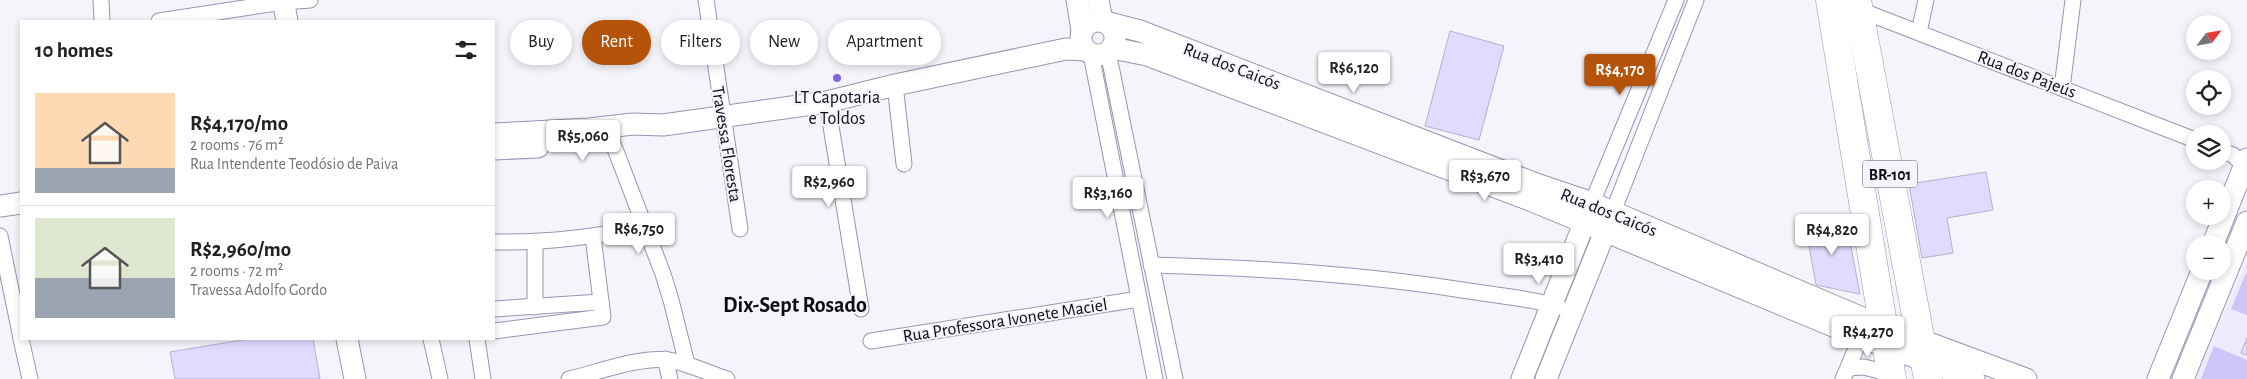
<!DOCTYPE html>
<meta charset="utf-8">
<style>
body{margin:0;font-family:"Alegreya Sans",sans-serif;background:#f2f2f2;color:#202124;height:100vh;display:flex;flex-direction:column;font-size:19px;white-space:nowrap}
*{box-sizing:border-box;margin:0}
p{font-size:16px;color:#757577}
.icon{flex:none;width:28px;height:28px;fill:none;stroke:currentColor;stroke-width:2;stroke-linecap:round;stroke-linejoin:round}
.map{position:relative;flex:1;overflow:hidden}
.panel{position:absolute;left:20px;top:20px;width:475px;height:320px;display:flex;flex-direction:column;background:#fff;border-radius:0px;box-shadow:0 2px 8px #0003}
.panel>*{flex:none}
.top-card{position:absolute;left:510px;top:20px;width:475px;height:45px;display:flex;gap:10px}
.needle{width:32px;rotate:59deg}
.buttons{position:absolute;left:2186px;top:15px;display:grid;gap:10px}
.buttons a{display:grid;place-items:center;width:45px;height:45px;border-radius:50%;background:#fff;box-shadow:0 2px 8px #0003;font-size:25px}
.price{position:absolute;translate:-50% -42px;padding:0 11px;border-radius:5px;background:#fff;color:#222;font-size:16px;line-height:32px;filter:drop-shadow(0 1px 2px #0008)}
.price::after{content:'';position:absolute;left:50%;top:30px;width:15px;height:11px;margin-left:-8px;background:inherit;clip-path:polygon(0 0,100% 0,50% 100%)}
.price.current{background:#b45309;color:#fff}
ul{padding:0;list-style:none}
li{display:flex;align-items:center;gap:15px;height:125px;padding:0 15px}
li+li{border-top:1px solid #e0e0e0}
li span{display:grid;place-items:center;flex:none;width:140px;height:100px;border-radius:0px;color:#555}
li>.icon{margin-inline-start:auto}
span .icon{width:60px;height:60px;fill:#fffc;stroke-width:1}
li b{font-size:21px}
h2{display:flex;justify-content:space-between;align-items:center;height:60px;padding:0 15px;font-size:21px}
.pill{padding:0 18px;border-radius:22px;background:#fff;box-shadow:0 2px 8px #0003;font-size:18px;line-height:45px}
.pill.current{background:#b45309;color:#fff}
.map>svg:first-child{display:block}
</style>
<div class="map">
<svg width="2247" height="379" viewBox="0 0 2247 379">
<rect width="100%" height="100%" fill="#f5f4fb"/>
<polygon fill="#edeafb" points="2247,259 2247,379 2196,379 2212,342"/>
<g fill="#cdc4f8">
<polygon points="2247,271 2247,315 2231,309"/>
<polygon points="2214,346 2247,360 2247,379 2201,379"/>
</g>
<g fill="#e1dbff" stroke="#b4afcf">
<polygon points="1450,31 1504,46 1479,140 1425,126"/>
<polygon points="1986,172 1993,210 1947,218 1953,253 1922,258 1909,184"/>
<polygon points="1846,222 1860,294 1816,285 1805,223"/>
<polygon points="2247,338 2247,355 2241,353"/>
<polygon points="248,339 313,339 320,379 175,379 170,352"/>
</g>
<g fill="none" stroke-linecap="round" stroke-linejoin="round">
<defs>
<g id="street">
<polyline points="101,0 102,21"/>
<polyline points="706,0 740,229"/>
<polyline points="1860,10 2195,140"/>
<polyline points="159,21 283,2 310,0"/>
<polyline points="1919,32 1926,0"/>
<polyline points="1108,52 1175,379"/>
<polyline points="1091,54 1155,379"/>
<polyline points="895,85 904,164"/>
<polyline points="2062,88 2073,0"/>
<polyline points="827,102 861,309"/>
<polyline points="612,141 663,274 671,300 687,364"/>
<polyline points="2222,151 2233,155 2247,168"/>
<polyline points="1592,203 1676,0"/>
<polyline points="1613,212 1696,0"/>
<polyline points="0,236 21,338"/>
<path d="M494,242C545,243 594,237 644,227"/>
<path d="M1151,265C1258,268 1364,274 1469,291C1499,296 1531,298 1559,307"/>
<polyline points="535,307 535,243"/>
<polyline points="494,309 601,302"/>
<polyline points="494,331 603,317 593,237"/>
<polyline points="21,339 30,379"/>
<polyline points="431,339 440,379"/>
<polyline points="477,339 483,379"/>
<polyline points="871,341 1139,299"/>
<polyline points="665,359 670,379"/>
<polyline points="1848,368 1864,367 1891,374"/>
<path d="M569,379C596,373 641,356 668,360C689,363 707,373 727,379"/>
<polyline points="1843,379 1864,330"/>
</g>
<g id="secondary">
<polyline points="283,0 287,21"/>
<polyline points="1077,0 1082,30"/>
<polyline points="1098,0 1102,21"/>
<circle cx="1098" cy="38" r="17"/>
<polyline points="1105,22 1140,31 1536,184 1592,203 1867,320 2026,379"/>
<polyline points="1112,48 1147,55 1530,200 1850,333 1974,379"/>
<polyline points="494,134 589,129 633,124 663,125 827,102 895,85 1066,49 1086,50"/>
<polyline points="494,149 538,147"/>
<polyline points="0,206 21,203"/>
<polyline points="2213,244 2247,159"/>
<polyline points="347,339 355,379"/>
<polyline points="1522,379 1589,211"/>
<polyline points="1546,379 1610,219"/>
<polyline points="2158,379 2202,271"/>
<polyline points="2183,379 2247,222"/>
</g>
<g id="highway">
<polyline points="1830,0 1892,379"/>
<polyline points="1857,0 1928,379"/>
</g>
</defs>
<use href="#street" stroke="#9994b3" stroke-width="17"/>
<use href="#secondary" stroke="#9994b3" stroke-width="23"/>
<use href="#highway" stroke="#9994b3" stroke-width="29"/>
<use href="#street" stroke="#fff" stroke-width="15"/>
<use href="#secondary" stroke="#fff" stroke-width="21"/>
<use href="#highway" stroke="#fff" stroke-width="28"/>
</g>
<circle fill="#8764df" stroke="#f5f4fb" stroke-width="2" cx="837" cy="78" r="5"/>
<g text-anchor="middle" stroke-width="4" stroke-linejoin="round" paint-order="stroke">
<rect fill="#f5f4fb" stroke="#53515b" stroke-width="1" x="1862.5" y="160.5" width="55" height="27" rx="4"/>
<g font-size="16" font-weight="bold" fill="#0d0b16">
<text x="1890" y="180">BR-101</text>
</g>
<g font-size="18" fill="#0d0b16" stroke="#f5f4fb">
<text transform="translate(1232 66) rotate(21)" y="6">Rua dos Caicós</text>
<text transform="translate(2027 74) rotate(21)" y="6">Rua dos Pajeús</text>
<text transform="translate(727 144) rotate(81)" y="6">Travessa Floresta</text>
<text transform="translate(1609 212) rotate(22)" y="6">Rua dos Caicós</text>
<text transform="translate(1005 320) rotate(-9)" y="6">Rua Professora Ivonete Maciel</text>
</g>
<g font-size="18" fill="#0d0b16" stroke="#f5f4fb">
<text x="837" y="103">LT Capotaria<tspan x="837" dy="21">e Toldos</tspan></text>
</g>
<g font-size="22" font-weight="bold" fill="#0d0b16" stroke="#f5f4fb">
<text x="795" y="312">Dix-Sept Rosado</text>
</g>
</g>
</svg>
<div class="buttons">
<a><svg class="needle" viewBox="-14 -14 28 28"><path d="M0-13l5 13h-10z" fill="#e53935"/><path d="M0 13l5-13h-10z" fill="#757577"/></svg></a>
<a><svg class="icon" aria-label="locate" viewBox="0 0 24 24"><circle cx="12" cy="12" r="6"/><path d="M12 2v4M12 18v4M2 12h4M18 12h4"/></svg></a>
<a><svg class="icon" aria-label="layers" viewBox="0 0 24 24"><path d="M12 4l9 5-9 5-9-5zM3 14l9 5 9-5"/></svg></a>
<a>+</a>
<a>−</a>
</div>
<b class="price" style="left:1354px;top:94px">R$6,120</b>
<b class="price current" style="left:1620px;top:96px">R$4,170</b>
<b class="price" style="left:583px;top:162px">R$5,060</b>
<b class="price" style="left:1485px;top:202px">R$3,670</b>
<b class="price" style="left:829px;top:208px">R$2,960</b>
<b class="price" style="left:1108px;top:219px">R$3,160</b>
<b class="price" style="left:639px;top:255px">R$6,750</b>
<b class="price" style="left:1832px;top:256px">R$4,820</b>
<b class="price" style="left:1539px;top:285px">R$3,410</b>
<b class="price" style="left:1868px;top:358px">R$4,270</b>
<div class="top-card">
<a class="pill">Buy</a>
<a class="pill current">Rent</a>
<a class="pill">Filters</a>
<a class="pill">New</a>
<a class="pill">Apartment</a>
</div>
<section class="panel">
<h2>10 homes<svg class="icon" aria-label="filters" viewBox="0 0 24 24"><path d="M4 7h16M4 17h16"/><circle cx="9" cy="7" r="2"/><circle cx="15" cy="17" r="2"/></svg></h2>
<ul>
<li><span style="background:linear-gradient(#ffd9b3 75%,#9aa5b1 0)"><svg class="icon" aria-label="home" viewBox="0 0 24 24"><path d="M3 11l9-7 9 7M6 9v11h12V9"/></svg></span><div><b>R$4,170/mo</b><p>2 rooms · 76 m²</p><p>Rua Intendente Teodósio de Paiva</p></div></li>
<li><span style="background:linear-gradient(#dfe7d0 60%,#9aa5b1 0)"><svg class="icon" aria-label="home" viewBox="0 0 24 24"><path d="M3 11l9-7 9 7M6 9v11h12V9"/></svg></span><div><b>R$2,960/mo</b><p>2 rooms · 72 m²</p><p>Travessa Adolfo Gordo</p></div></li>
</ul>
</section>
</div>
